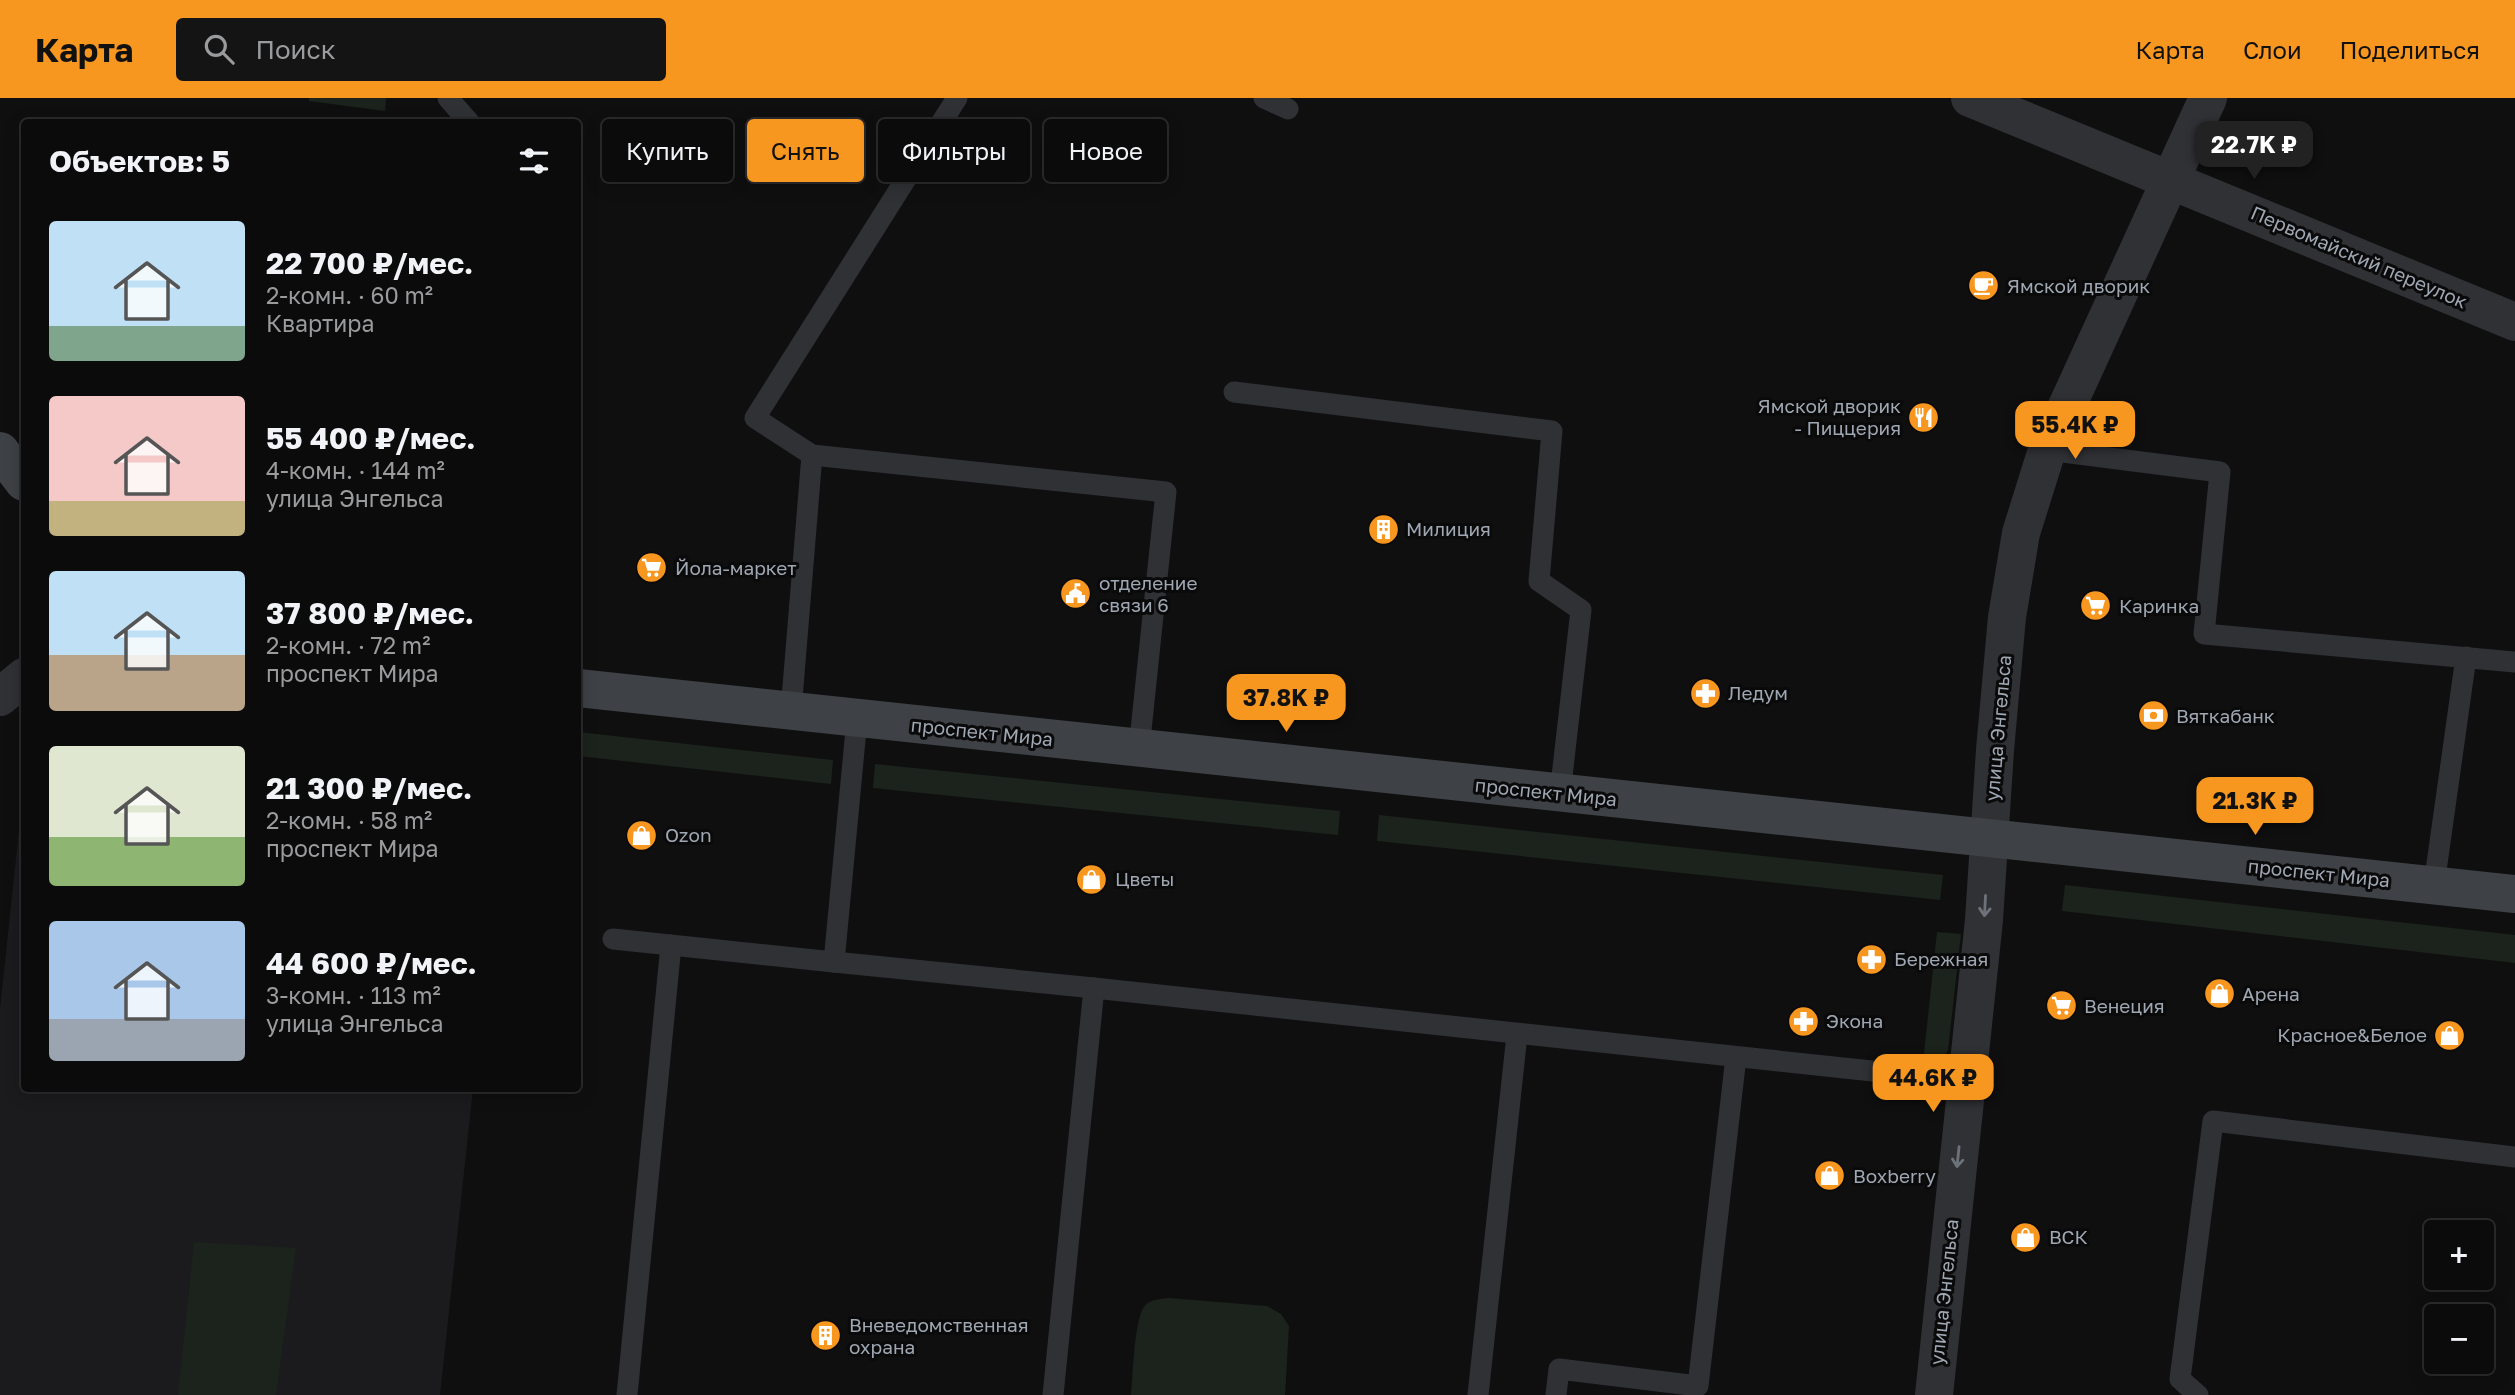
<!DOCTYPE html>
<html lang="ru">
<meta charset="utf-8">
<style>
body{margin:0;font-family:"Golos Text",sans-serif;background:#141415;color:#f1f3f6;height:100vh;display:flex;flex-direction:column;font-size:26px;white-space:nowrap}
*{box-sizing:border-box;margin:0}
p{font-size:23px;color:#9a9b9d}
.icon{flex:none;width:38px;height:38px;fill:none;stroke:currentColor;stroke-width:2;stroke-linecap:round;stroke-linejoin:round}
.map{position:relative;flex:1;overflow:hidden}
.panel{position:absolute;left:21px;top:21px;width:560px;height:973px;display:flex;flex-direction:column;background:#0b0b0c;border-radius:7px;box-shadow:0 4px 18px #0003,0 0 0 2px #2b2b2d}
.panel>*{flex:none}
.banner{position:absolute;left:602px;top:21px;width:665px;height:63px;display:flex;gap:14px}
.controls{position:absolute;left:2424px;top:1122px;display:grid;gap:14px}
.controls a{display:grid;place-items:center;width:70px;height:70px;border-radius:7px;background:#0b0b0c;box-shadow:0 4px 18px #0003,0 0 0 2px #2b2b2d;font-size:35px}
.price{position:absolute;translate:-50% -60px;padding:0 16px;border-radius:14px;background:#f79720;color:#111;font-size:23px;line-height:46px;filter:drop-shadow(0 2px 4px #0008)}
.price::after{content:'';position:absolute;left:50%;top:42px;width:21px;height:16px;margin-left:-10px;background:inherit;clip-path:polygon(0 0,100% 0,50% 100%)}
.price.current{background:#222;color:#fff}
ul{padding:0;list-style:none}
li{display:flex;align-items:center;gap:21px;height:175px;padding:0 28px}
li span{display:grid;place-items:center;flex:none;width:196px;height:140px;border-radius:7px;color:#555}
li>.icon{margin-inline-start:auto}
span .icon{width:84px;height:84px;fill:#fffc;stroke-width:1}
li b{font-size:30px}
h2{display:flex;justify-content:space-between;align-items:center;height:84px;padding:0 28px;font-size:30px}
.chip{padding:0 24px;border-radius:7px;background:#0b0b0c;box-shadow:0 4px 18px #0003,0 0 0 2px #2b2b2d;font-size:24px;line-height:63px}
.chip.current{background:#f79720;color:#111}
header{display:flex;align-items:center;gap:42px;box-sizing:border-box;height:98px;padding:0 35px;background:#f79720;color:#111}
header strong{font-size:33px}
nav{display:flex;gap:38px;margin-inline-start:auto;font-size:24px}
.search{width:490px;height:63px;background:#141415;display:flex;align-items:center;gap:18px;box-sizing:border-box;padding:0 24px;border-radius:7px;color:#9a9b9d;font-size:26px}
.map>svg:first-child{display:block}
</style>
<header>
<strong>Карта</strong>
<div class="search"><svg class="icon" aria-label="search" viewBox="0 0 24 24"><circle cx="10" cy="10" r="6"/><path d="M15 15l6 6"/></svg>Поиск</div>
<nav><a>Карта</a><a>Слои</a><a>Поделиться</a></nav>
</header>
<div class="map">
<svg width="2515" height="1297" viewBox="0 0 2515 1297">
<rect width="100%" height="100%" fill="#0f0f10"/>
<polygon fill="#1b1b1d" points="24,685 24,990 473,991 440,1297 0,1297 0,911"/>
<g fill="#1b231c">
<polygon points="309,0 386,0 385,13 309,3"/>
<polygon points="578,634 833,662 831,686 578,658"/>
<polygon points="875,666 1340,713 1338,737 873,690"/>
<polygon points="1379,717 1943,777 1940,802 1377,743"/>
<polygon points="2065,787 2515,837 2515,865 2062,813"/>
<path d="M1937,834L1961,836L1948,952C1941,963 1936,966 1923,965Z"/>
<polygon points="194,1144 296,1150 276,1297 178,1297"/>
<path d="M1169,1200L1267,1208L1281,1216L1289,1228L1285,1297H1131C1133,1278 1134,1223 1144,1209C1150,1201 1159,1201 1169,1200Z"/>
</g>
<g fill="none" stroke-linecap="round" stroke-linejoin="round">
<g stroke="#303135" stroke-width="21">
<polyline points="448,0 469,24"/>
<polyline points="1264,0 1288,11"/>
<polyline points="1234,294 1552,333 1539,483 1581,512 1560,696"/>
<polyline points="2047,352 2220,374 2204,536 2515,564"/>
<polyline points="812,357 1166,394 1139,651"/>
<polyline points="791,613 812,357 755,320 957,0"/>
<polyline points="2434,787 2466,559"/>
<polyline points="613,841 834,864 857,621"/>
<polyline points="834,864 1094,890 1053,1297"/>
<polyline points="1094,890 1966,983"/>
<polyline points="627,1297 671,847"/>
<polyline points="1478,1297 1517,937"/>
<polyline points="1556,1297 1559,1271 1698,1288 1736,959"/>
<polyline points="2198,1297 2180,1281 2213,1023 2515,1059"/>
</g>
<g stroke="#303135" stroke-width="38">
<polyline points="1970,0 2515,224"/>
<polyline points="1934,1297 1984,822 1995,652 2007,519 2021,435 2047,352 2208,0"/>
</g>
<polyline stroke="#303135" stroke-width="38" points="0,599 24,579"/>
<g stroke="#3e4145" stroke-width="38">
<polyline points="0,353 24,384"/>
<polyline points="578,590 2515,796"/>
</g>
</g>
<defs><path id="oneway-shaft" d="M-6 0H5M1.5-3L5.5 0L1.5 3" fill="none" stroke-width="1.6" stroke-linecap="round" stroke-linejoin="round" transform="scale(1.75)"/></defs>
<g stroke="#6d727a">
<use href="#oneway-shaft" transform="translate(1985 808) rotate(93)"/>
<use href="#oneway-shaft" transform="translate(1958 1059) rotate(96)"/>
</g>
<defs>
<symbol id="cafe-disc" viewBox="-11 -11 22 22"><circle r="9.5" fill="#f79720" stroke="#0a0a0b"/><path d="M-5.5-4.5H6V0H3Q3 3.5 0 3.5H-2.5Q-5.5 3.5-5.5 0ZM3-3.2v2h1.7v-2ZM-6 4.5H4V6H-6Z" fill="#fff"/></symbol>
<symbol id="restaurant-disc" viewBox="-11 -11 22 22"><circle r="9.5" fill="#f79720" stroke="#0a0a0b"/><path d="M-5-6h1v4h1v-4h1v4h1v-4h1v5L-1.5 .5V6h-2V.5L-5-1ZM5-6V6H3V1.5H1.5Q1.5-4 5-6Z" fill="#fff"/></symbol>
<symbol id="building-disc" viewBox="-11 -11 22 22"><circle r="9.5" fill="#f79720" stroke="#0a0a0b"/><path d="M-4-6H4V6H1V3H-1V6H-4ZM-2.5-4.3h1.7v1.8h-1.7ZM.8-4.3h1.7v1.8H.8ZM-2.5-1h1.7V.8h-1.7ZM.8-1h1.7V.8H.8Z" fill="#fff"/></symbol>
<symbol id="supermarket-disc" viewBox="-11 -11 22 22"><circle r="9.5" fill="#f79720" stroke="#0a0a0b"/><path d="M-6-5.5h2.5l.6 2H6L4.5 2H-2.5L-4.4-4H-6ZM-1.5 3.2a1.3 1.3 0 1 0 .1 0ZM3 3.2a1.3 1.3 0 1 0 .1 0Z" fill="#fff"/></symbol>
<symbol id="civic-disc" viewBox="-11 -11 22 22"><circle r="9.5" fill="#f79720" stroke="#0a0a0b"/><path d="M-.6-6.5H3V-4.5H.6V-3L4-1V1h2V6H-6V1h2V-1L-.6-3ZM-1.2 2.5V6h2.4V2.5Z" fill="#fff"/></symbol>
<symbol id="pharmacy-disc" viewBox="-11 -11 22 22"><circle r="9.5" fill="#f79720" stroke="#0a0a0b"/><path d="M-2-6h4v4h4v4h-4v4h-4v-4h-4v-4h4Z" fill="#fff"/></symbol>
<symbol id="bank-disc" viewBox="-11 -11 22 22"><circle r="9.5" fill="#f79720" stroke="#0a0a0b"/><path d="M-6-4H6V4H-6ZM0-2.3a2.3 2.3 0 1 0 0 4.6a2.3 2.3 0 1 0 0-4.6Z" fill="#fff"/></symbol>
<symbol id="shop-disc" viewBox="-11 -11 22 22"><circle r="9.5" fill="#f79720" stroke="#0a0a0b"/><path d="M-5-2.5h2.3a2.7 3.5 0 0 1 5.4 0H5L5.5 6h-11ZM-1.5-2.5h3a1.5 2.3 0 0 0-3 0Z" fill="#fff"/></symbol>
</defs>
<g fill-rule="evenodd">
<use href="#cafe-disc" x="1966" y="170" width="35" height="35"/>
<use href="#restaurant-disc" x="1906" y="302" width="35" height="35"/>
<use href="#building-disc" x="1366" y="414" width="35" height="35"/>
<use href="#supermarket-disc" x="634" y="452" width="35" height="35"/>
<use href="#civic-disc" x="1058" y="478" width="35" height="35"/>
<use href="#supermarket-disc" x="2078" y="490" width="35" height="35"/>
<use href="#pharmacy-disc" x="1688" y="578" width="35" height="35"/>
<use href="#bank-disc" x="2136" y="600" width="35" height="35"/>
<use href="#shop-disc" x="624" y="720" width="35" height="35"/>
<use href="#shop-disc" x="1074" y="764" width="35" height="35"/>
<use href="#pharmacy-disc" x="1854" y="844" width="35" height="35"/>
<use href="#shop-disc" x="2202" y="878" width="35" height="35"/>
<use href="#supermarket-disc" x="2044" y="890" width="35" height="35"/>
<use href="#pharmacy-disc" x="1786" y="906" width="35" height="35"/>
<use href="#shop-disc" x="2432" y="920" width="35" height="35"/>
<use href="#shop-disc" x="1812" y="1060" width="35" height="35"/>
<use href="#shop-disc" x="2008" y="1122" width="35" height="35"/>
<use href="#building-disc" x="808" y="1220" width="35" height="35"/>
</g>
<g text-anchor="middle" stroke-width="6" stroke-linejoin="round" paint-order="stroke">
<g font-size="19" fill="#9fa7b2" stroke="#0a0a0b">
<text transform="translate(2359 159) rotate(23)" y="7">Первомайский переулок</text>
<text transform="translate(1998 630) rotate(-85)" y="7">улица Энгельса</text>
<text transform="translate(982 634) rotate(6)" y="7">проспект Мира</text>
<text transform="translate(1546 694) rotate(6)" y="7">проспект Мира</text>
<text transform="translate(2319 775) rotate(6)" y="7">проспект Мира</text>
<text transform="translate(1944 1194) rotate(-84)" y="7">улица Энгельса</text>
</g>
<g font-size="19" fill="#9fa7b2" stroke="#0a0a0b" text-anchor="start">
<text x="2007" y="195">Ямской дворик</text>
<text x="1901" y="315" text-anchor="end">Ямской дворик<tspan x="1901" dy="22">- Пиццерия</tspan></text>
<text x="1406" y="438">Милиция</text>
<text x="675" y="477">Йола-маркет</text>
<text x="1099" y="492">отделение<tspan x="1099" dy="22">связи 6</tspan></text>
<text x="2119" y="515">Каринка</text>
<text x="1728" y="602">Ледум</text>
<text x="2176" y="625">Вяткабанк</text>
<text x="665" y="744">Ozon</text>
<text x="1115" y="788">Цветы</text>
<text x="1894" y="868">Бережная</text>
<text x="2242" y="903">Арена</text>
<text x="2084" y="915">Венеция</text>
<text x="1826" y="930">Экона</text>
<text x="2427" y="944" text-anchor="end">Красное&amp;Белое</text>
<text x="1853" y="1085">Boxberry</text>
<text x="2049" y="1146">ВСК</text>
<text x="849" y="1234">Вневедомственная<tspan x="849" dy="22">охрана</tspan></text>
</g>
</g>
</svg>
<div class="controls">
<a>+</a>
<a>−</a>
</div>
<b class="price current" style="left:2254px;top:83px">22.7K ₽</b>
<b class="price" style="left:2075px;top:363px">55.4K ₽</b>
<b class="price" style="left:1286px;top:636px">37.8K ₽</b>
<b class="price" style="left:2255px;top:739px">21.3K ₽</b>
<b class="price" style="left:1933px;top:1016px">44.6K ₽</b>
<div class="banner">
<a class="chip">Купить</a>
<a class="chip current">Снять</a>
<a class="chip">Фильтры</a>
<a class="chip">Новое</a>
</div>
<section class="panel">
<h2>Объектов: 5<svg class="icon" aria-label="filters" viewBox="0 0 24 24"><path d="M4 7h16M4 17h16"/><circle cx="9" cy="7" r="2"/><circle cx="15" cy="17" r="2"/></svg></h2>
<ul>
<li><span style="background:linear-gradient(#bfe0f5 75%,#7fa58c 0)"><svg class="icon" aria-label="home" viewBox="0 0 24 24"><path d="M3 11l9-7 9 7M6 9v11h12V9"/></svg></span><div><b>22 700 ₽/мес.</b><p>2-комн. · 60 m²</p><p>Квартира</p></div></li>
<li><span style="background:linear-gradient(#f6c9c9 75%,#c2b280 0)"><svg class="icon" aria-label="home" viewBox="0 0 24 24"><path d="M3 11l9-7 9 7M6 9v11h12V9"/></svg></span><div><b>55 400 ₽/мес.</b><p>4-комн. · 144 m²</p><p>улица Энгельса</p></div></li>
<li><span style="background:linear-gradient(#bfe0f5 60%,#b9a48a 0)"><svg class="icon" aria-label="home" viewBox="0 0 24 24"><path d="M3 11l9-7 9 7M6 9v11h12V9"/></svg></span><div><b>37 800 ₽/мес.</b><p>2-комн. · 72 m²</p><p>проспект Мира</p></div></li>
<li><span style="background:linear-gradient(#dfe7d0 65%,#8fb573 0)"><svg class="icon" aria-label="home" viewBox="0 0 24 24"><path d="M3 11l9-7 9 7M6 9v11h12V9"/></svg></span><div><b>21 300 ₽/мес.</b><p>2-комн. · 58 m²</p><p>проспект Мира</p></div></li>
<li><span style="background:linear-gradient(#a9c7e8 70%,#9aa5b1 0)"><svg class="icon" aria-label="home" viewBox="0 0 24 24"><path d="M3 11l9-7 9 7M6 9v11h12V9"/></svg></span><div><b>44 600 ₽/мес.</b><p>3-комн. · 113 m²</p><p>улица Энгельса</p></div></li>
</ul>
</section>
</div>
